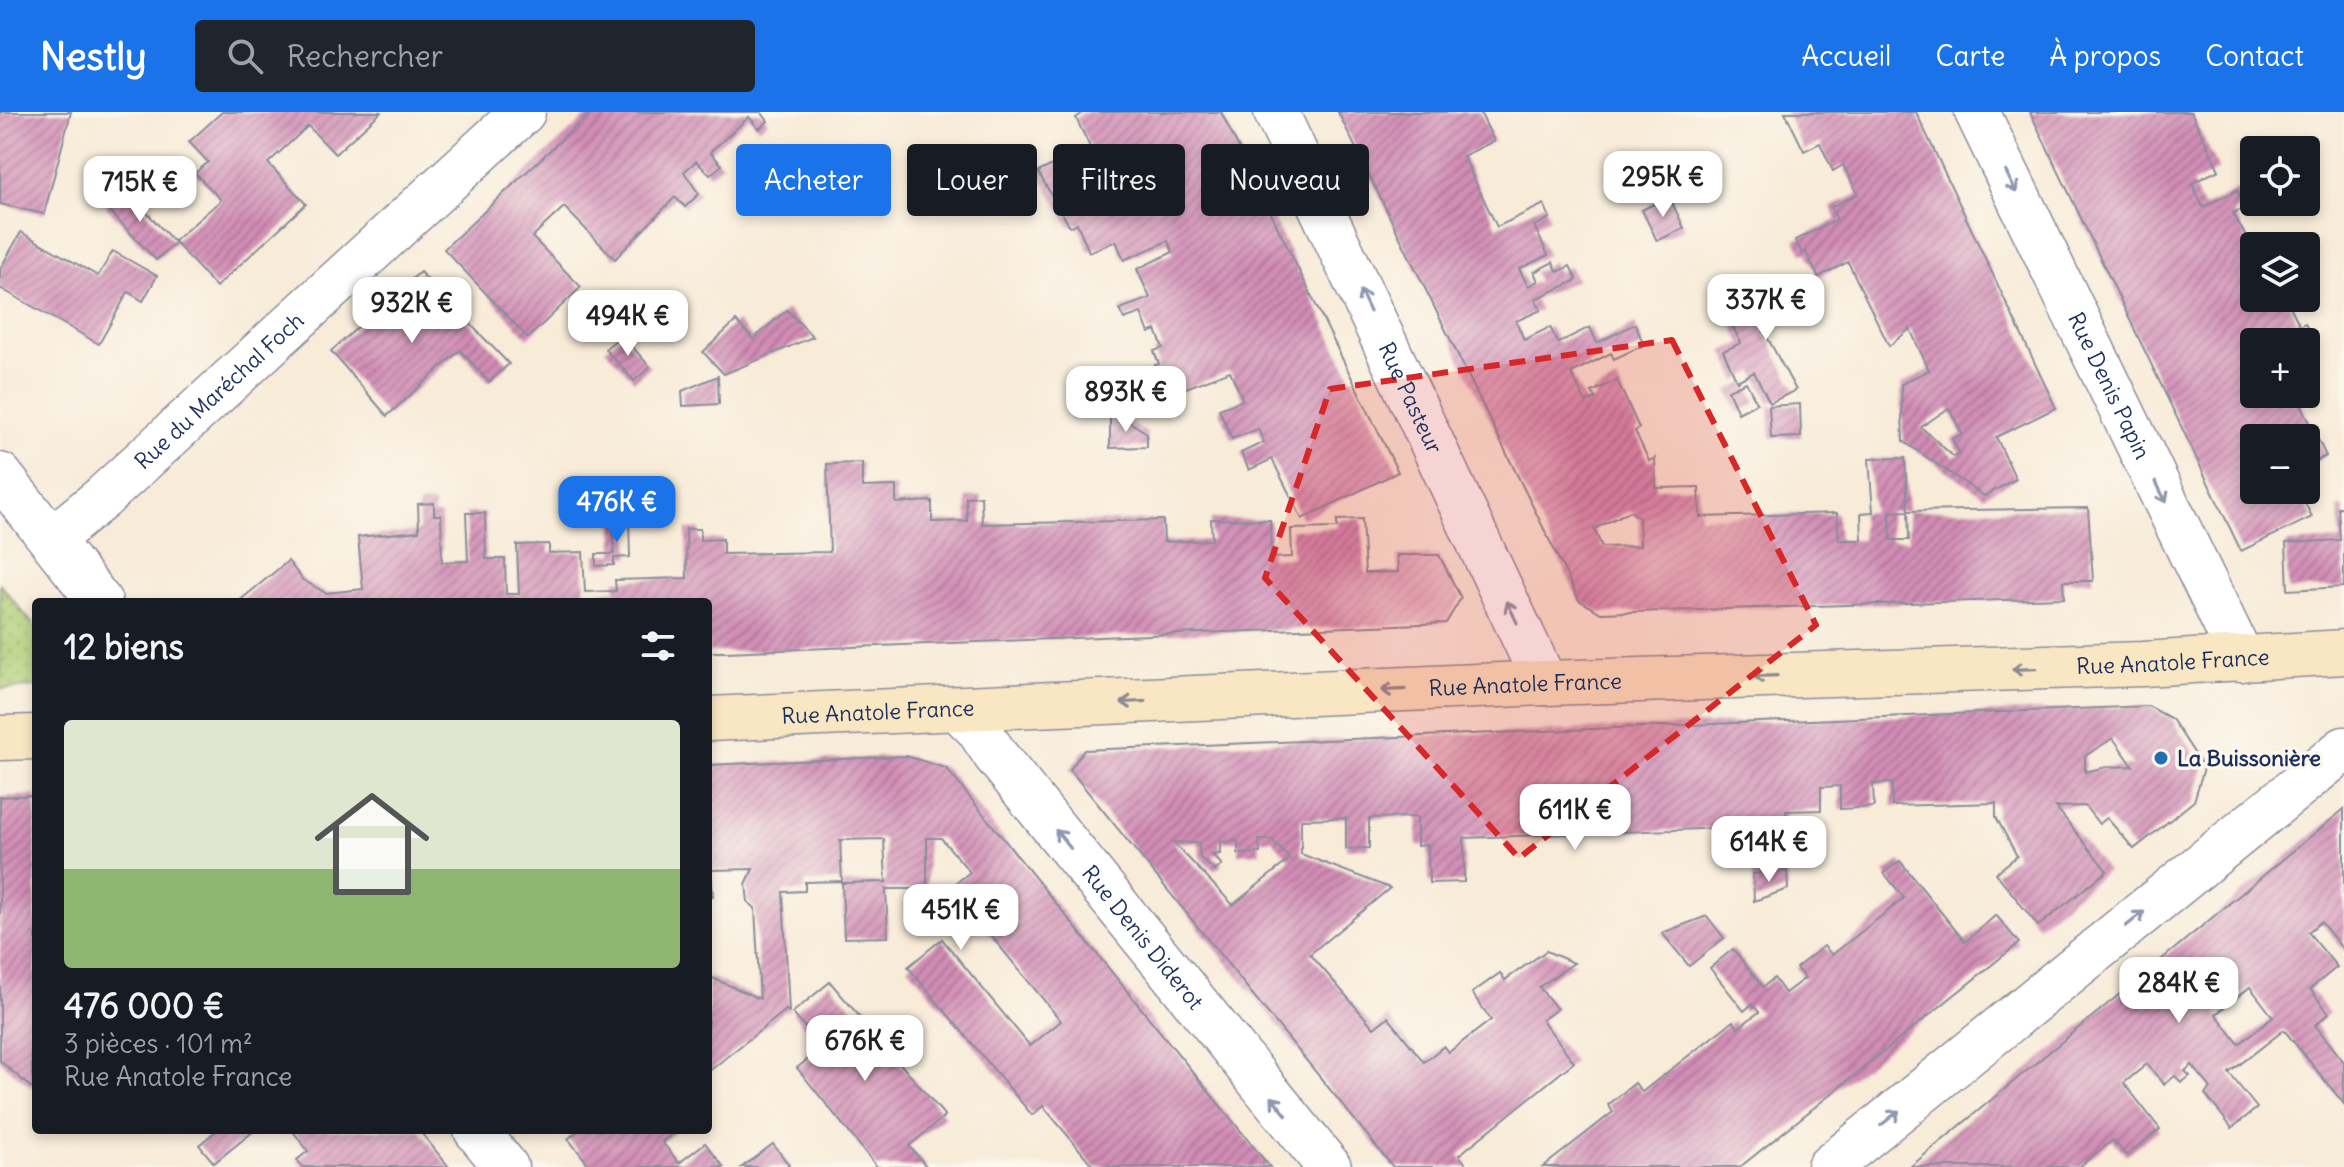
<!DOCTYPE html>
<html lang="fr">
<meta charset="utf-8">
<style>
body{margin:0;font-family:Delius,sans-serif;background:#20242c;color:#f1f3f6;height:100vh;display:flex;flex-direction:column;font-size:30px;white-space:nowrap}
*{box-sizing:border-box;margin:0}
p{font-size:26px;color:#9ea1a6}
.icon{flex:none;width:44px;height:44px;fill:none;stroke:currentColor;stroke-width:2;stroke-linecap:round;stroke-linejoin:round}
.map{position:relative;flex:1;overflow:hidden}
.details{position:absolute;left:32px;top:486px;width:680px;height:536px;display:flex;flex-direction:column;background:#171b24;border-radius:8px;box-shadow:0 4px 12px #0003}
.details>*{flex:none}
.hud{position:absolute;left:736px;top:32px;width:760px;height:72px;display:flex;gap:16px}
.controls{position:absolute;left:2240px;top:24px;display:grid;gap:16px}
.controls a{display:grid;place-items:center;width:80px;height:80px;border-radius:8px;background:#171b24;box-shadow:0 4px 12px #0003;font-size:40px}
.price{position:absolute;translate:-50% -68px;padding:0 18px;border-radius:16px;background:#fff;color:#222;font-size:26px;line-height:52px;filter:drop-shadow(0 2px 4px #0008)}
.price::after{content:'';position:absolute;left:50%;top:48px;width:24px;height:18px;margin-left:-12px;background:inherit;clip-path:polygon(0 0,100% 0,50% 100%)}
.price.selected{background:#1a73e8;color:#fff}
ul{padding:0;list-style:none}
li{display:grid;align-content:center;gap:16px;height:424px;padding:0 32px}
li+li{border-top:2px solid #363941}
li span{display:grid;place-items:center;height:248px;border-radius:8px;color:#555}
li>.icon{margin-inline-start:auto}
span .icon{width:144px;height:144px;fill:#fffc;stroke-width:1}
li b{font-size:34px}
h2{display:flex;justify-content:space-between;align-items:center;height:96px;padding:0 32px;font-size:34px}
.pill{padding:0 28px;border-radius:8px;background:#171b24;box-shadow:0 4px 12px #0003;font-size:28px;line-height:72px}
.pill.selected{background:#1a73e8;color:#fff}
header{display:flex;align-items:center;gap:48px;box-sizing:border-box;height:112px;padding:0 40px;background:#1a73e8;color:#fff}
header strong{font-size:38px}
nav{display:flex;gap:44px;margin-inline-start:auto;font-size:28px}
.search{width:560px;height:72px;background:#20242c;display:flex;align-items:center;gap:20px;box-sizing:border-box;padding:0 28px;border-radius:8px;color:#9ea1a6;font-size:30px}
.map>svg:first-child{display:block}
</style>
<header>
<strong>Nestly</strong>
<div class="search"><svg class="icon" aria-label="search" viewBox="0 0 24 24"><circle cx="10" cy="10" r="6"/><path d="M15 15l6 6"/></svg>Rechercher</div>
<nav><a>Accueil</a><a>Carte</a><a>À propos</a><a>Contact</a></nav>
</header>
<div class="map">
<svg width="2344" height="1055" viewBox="0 0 2344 1055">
<defs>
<pattern id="grass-dots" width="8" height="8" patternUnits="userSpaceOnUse" patternTransform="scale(2)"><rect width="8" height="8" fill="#adcb71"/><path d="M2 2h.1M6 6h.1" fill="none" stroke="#8ca560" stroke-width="1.8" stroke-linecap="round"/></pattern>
<pattern id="building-hatch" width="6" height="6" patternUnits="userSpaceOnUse" patternTransform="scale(2)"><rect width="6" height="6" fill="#d28db5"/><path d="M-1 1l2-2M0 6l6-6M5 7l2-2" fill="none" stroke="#aa7496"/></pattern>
</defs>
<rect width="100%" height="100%" fill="#fbf7ec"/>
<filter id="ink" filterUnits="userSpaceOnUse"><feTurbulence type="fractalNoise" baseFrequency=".0125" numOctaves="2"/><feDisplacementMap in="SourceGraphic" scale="16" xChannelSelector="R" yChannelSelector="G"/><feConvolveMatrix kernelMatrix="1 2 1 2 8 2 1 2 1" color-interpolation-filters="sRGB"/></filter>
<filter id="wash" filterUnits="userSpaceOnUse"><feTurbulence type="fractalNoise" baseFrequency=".006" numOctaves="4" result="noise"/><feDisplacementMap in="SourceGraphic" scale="32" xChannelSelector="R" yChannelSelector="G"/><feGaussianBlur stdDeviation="1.8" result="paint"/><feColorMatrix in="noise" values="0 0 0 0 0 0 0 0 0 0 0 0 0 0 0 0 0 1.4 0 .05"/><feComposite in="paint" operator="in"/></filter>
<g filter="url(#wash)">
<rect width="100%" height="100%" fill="#f8ebd8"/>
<polygon fill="url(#grass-dots)" stroke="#647d68" stroke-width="2" points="0,472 36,516 36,575 0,577"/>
<g id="blocks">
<g fill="url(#building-hatch)" fill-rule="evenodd">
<polygon points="0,0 71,0 44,102 0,92"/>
<polygon points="222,0 381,0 335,42 308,14 268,51 306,92 216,175 174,129 221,88 195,61 208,50 189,30"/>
<polygon points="591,0 761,0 768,9 759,17 749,5 710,40 722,53 710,63 696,49 684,60 699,82 685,95 675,85 615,147 564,95 532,125 581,175 528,226 444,137"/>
<polygon points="1084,0 1221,0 1398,360 1302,407 1272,347 1249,358 1241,341 1264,330 1258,317 1232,327 1219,297 1243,288 1230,259 1168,283 1155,253 1159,252 1154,239 1163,236 1156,218 1149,221 1141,201 1124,207 1120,197 1150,186 1137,157 1173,140 1168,129 1124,148 1116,129 1089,140 1077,111 1070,115 1038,60 1090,35 1076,6"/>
<path d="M1338,0H1480L1494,29L1463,44L1497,115L1544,92L1550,106L1534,114L1548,143L1519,157L1528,174L1538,169L1534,160L1553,150L1558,160L1570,154L1577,168L1535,187L1541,198L1516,209L1524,228L1550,215L1558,231L1590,215L1597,231L1635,212L1644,233L1614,247L1611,241L1571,261L1586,291L1596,286L1592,280L1617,268L1639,316L1635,319L1649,349L1655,346L1656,376L1699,375L1700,405L1837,401L1839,428H1862L1861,401L1873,400L1869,347L1905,346L1908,399L1890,400L1891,428H1909L1908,399L2088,396L2093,469H2063L2064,486L1601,501L1579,488ZM1630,399L1639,406L1640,434L1602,435L1594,417Z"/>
<path d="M1785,0H1916L2056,296L1996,325L2016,367L1984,384L1903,329L1901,272L1929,258L1910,217L1889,234L1848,150L1818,165L1806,140L1802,141L1795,128L1837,108L1831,95L1858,82L1843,53L1833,59L1820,31L1804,39ZM1949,296L1962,322L1952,327L1960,342L1954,345L1921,315Z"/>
<polygon points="2030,0 2191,0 2219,58 2192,71 2203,95 2237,78 2245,96 2233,101 2254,139 2254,186 2286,186 2300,214 2305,211 2317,235 2306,240 2306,230 2254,230 2254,282 2296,282 2326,344 2306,355 2306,326 2254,326 2254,378 2299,378 2312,405 2241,439"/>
<polygon points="1007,38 1018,69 990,83 992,46"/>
<polygon points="124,76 175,131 156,148 105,94"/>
<polygon points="1669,84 1684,116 1657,129 1642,98"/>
<polygon points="21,120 98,164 113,139 157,164 143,189 128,180 99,232 0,176 0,157"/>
<polygon points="420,160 509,252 489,270 460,238 387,304 331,239"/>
<polygon points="1810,168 1819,186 1761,214 1796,278 1770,291 1754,260 1737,269 1723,239 1741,231 1729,207"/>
<polygon points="787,198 813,225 724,262 703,240 736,209 753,227"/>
<polygon points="622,223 650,255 634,269 605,237"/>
<polygon points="718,264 719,292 683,294 682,279"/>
<polygon points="1746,270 1757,291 1738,301 1728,278"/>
<polygon points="1800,292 1801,325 1771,326 1769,294"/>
<polygon points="1110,298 1147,321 1147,335 1110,336"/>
<polygon points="862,351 862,375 896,374 896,391 932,389 932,410 967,409 966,385 981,384 982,412 1163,408 1164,430 1212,428 1211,407 1270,408 1271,446 1292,445 1291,417 1337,416 1337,408 1362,407 1365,461 1398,460 1397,443 1439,443 1461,486 1446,511 726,540 708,540 708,490 238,490 288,449 303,468 326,481 363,477 358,425 419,419 418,392 434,391 434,403 441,403 442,450 468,449 466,401 485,401 486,447 505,447 506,482 519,482 517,433 549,432 549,441 583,440 585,480 616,479 615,468 687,466 686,417 700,417 700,428 723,427 723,442 830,440 827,352"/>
<polygon points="2338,395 2344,395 2344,475 2288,478 2286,431 2340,428"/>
<polygon points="613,408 629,408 630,445 614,446 614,453 596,454 596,442 614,442"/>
<path d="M2148,594L2172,607L2204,656L2194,689L2134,737L2107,706L2099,712L2085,694L2056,695L2107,759L2038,814L1996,761L2017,744L1996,705V691L1892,694V671L1873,672L1874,695L1840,697V674L1821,675V698L1786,699L1787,722L1764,723L1765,738H1753L1751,715L1464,726V770L1429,771L1428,733L1417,734V705L1369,706V736L1346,737V706L1301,707V742L1390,776L1310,842L1374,916L1388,905L1424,950L1444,934L1449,940L1491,908L1472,881L1500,861L1505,868L1546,839L1574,851L1539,875L1557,897L1542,908L1574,950L1459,1043L1468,1055H1393L1070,658L1084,638ZM2113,626L2133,654L2106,655L2085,660V644ZM1259,728H1272L1290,747L1233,793L1173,730L1199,731L1200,746L1215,759L1222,753L1212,742H1220V730L1238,729V742L1260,741Z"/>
<polygon points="906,644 946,656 1270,1055 1094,1055 1043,994 1032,1003 908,855 942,827 1030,934 1061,909 951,775 970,760 941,726 927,726 927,777 886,777 888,825 844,826 842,771 886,770 884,727 840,728 842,769 805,770 805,779 783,780 789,900 786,898 708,960 708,864 760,887 755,796 748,790 746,772 753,757 711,758 713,784 708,784 708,653"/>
<polygon points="36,683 36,934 31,935 33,977 0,949 0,685"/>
<path d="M2344,697V839L2321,810L2308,820L2337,855L2310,877L2329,901L2315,913L2344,950V992L2284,918L2229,961L2257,996L2232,1016L2205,982L2211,976L2192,953L2185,959L2190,964L2181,970L2175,964L2164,972L2147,952L2124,971L2160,1017L2126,1043L2113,1028L2079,1055H1910ZM2250,875L2273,905L2239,932L2216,902Z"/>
<polygon points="1900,749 1965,830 1996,803 2019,831 1740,1055 1543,1055 1613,1000 1608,993 1635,971 1642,980 1733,909 1738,916 1759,900 1752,892 1744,899 1710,856 1733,837 1763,875 1774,866 1785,881 1805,866 1796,856 1824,834 1832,843 1904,786 1884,761"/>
<polygon points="1787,759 1788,777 1754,789 1753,762"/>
<polygon points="1707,804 1724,826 1689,854 1662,821"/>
<polygon points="830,870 945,1004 909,1034 927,1055 877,1055 797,956 823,935 792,901"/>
<polygon points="217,1018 255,1018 214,1051 199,1033"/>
<polygon points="292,1018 419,1018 449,1055 303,1055 297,1048 308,1039"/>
<polygon points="579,1018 677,1018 662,1030 679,1051 705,1031 724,1055 591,1055 568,1027"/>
<polygon points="773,1032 789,1053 787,1055 742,1055"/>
</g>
</g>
</g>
<g filter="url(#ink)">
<use href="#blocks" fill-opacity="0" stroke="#8a8d9b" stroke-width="2"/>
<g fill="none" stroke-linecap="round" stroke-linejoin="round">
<defs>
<g id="street">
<path id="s1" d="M1276,0L1545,571"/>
<path id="s2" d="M1977,0L2242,547"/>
<polyline points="0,363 100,490"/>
<path id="s3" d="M53,426L102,386L523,0"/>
<path id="s4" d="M958,597L978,617L996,644L1329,1055"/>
<polyline points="476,1018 506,1055"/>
<polyline points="1829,1055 2344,637"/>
</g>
<g id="secondary">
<path id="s5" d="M708,607L1545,571L2143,552L2344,540"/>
<polyline points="0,626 36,625"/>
</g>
</defs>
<use href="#street" stroke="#8a8d9b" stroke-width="47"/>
<use href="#secondary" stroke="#8a8d9b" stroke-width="47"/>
<use href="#street" stroke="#fff" stroke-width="44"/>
<use href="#secondary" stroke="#f9e7c3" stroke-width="44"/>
</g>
<defs><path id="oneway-shaft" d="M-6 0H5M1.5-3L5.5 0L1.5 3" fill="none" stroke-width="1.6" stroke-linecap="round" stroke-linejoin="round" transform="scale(2)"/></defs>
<g stroke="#8d97ae">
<use href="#oneway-shaft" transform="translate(2011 70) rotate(64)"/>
<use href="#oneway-shaft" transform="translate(1365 189) rotate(-115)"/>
<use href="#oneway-shaft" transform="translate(2161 380) rotate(64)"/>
<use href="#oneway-shaft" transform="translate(1512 500) rotate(-115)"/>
<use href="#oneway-shaft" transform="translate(1063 727) rotate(-129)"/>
<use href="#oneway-shaft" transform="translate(2135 807) rotate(-39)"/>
<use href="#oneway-shaft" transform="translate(1279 994) rotate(-129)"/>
<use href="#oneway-shaft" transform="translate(1890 1006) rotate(-39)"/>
</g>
<g stroke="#8a8b90">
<use href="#oneway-shaft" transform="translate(2024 557) rotate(178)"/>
<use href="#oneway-shaft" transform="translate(1765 564) rotate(178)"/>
<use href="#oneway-shaft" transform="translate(1393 578) rotate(177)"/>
<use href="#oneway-shaft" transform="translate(1133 590) rotate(177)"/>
</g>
</g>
<path fill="#d62828" fill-opacity="0.2" stroke="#d62828" stroke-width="6" stroke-dasharray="16 10" stroke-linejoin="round" d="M1672,228L1816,513L1519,746L1265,466L1330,277Z"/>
<circle fill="#1f6fb2" stroke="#fbf7ec" stroke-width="3" cx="2161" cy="646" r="8"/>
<g text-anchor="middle" stroke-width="7" stroke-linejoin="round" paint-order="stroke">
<g font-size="22" fill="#1b2f5e" stroke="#fbf7ec">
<text dy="8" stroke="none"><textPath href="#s2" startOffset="304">Rue Denis Papin</textPath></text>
<text dy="8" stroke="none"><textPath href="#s3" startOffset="222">Rue du Maréchal Foch</textPath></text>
<text dy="8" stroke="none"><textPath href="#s1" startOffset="316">Rue Pasteur</textPath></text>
<text dy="8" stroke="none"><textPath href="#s5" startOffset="1466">Rue Anatole France</textPath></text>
<text dy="8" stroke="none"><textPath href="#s5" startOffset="818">Rue Anatole France</textPath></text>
<text dy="8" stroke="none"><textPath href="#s5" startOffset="170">Rue Anatole France</textPath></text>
<text dy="8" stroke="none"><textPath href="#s4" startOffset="294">Rue Denis Diderot</textPath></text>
</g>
<g font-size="22" font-weight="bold" fill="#1b2f5e" stroke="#fbf7ec" text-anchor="start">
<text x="2177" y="654">La Buissonière</text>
</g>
</g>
</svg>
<div class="controls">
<a><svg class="icon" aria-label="locate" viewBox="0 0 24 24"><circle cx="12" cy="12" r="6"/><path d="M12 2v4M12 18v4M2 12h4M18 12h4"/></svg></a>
<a><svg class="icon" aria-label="layers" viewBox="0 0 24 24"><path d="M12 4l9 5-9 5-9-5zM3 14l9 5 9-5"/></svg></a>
<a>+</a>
<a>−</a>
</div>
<b class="price" style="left:1663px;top:107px">295K €</b>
<b class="price" style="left:140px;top:112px">715K €</b>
<b class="price" style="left:1766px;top:230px">337K €</b>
<b class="price" style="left:412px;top:233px">932K €</b>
<b class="price" style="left:628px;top:246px">494K €</b>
<b class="price" style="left:1126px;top:322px">893K €</b>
<b class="price selected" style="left:617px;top:432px">476K €</b>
<b class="price" style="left:1575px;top:740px">611K €</b>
<b class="price" style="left:1769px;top:772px">614K €</b>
<b class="price" style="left:961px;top:840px">451K €</b>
<b class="price" style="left:2179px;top:913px">284K €</b>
<b class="price" style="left:865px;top:971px">676K €</b>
<div class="hud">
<a class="pill selected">Acheter</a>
<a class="pill">Louer</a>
<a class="pill">Filtres</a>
<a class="pill">Nouveau</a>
</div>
<section class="details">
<h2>12 biens<svg class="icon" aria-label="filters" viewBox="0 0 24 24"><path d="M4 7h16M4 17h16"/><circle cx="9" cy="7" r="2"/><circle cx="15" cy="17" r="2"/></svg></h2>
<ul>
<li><span style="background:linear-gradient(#dfe7d0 60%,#8fb573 0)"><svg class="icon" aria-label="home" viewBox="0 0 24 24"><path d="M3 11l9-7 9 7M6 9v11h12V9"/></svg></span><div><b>476 000 €</b><p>3 pièces · 101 m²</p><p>Rue Anatole France</p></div></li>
</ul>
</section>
</div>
